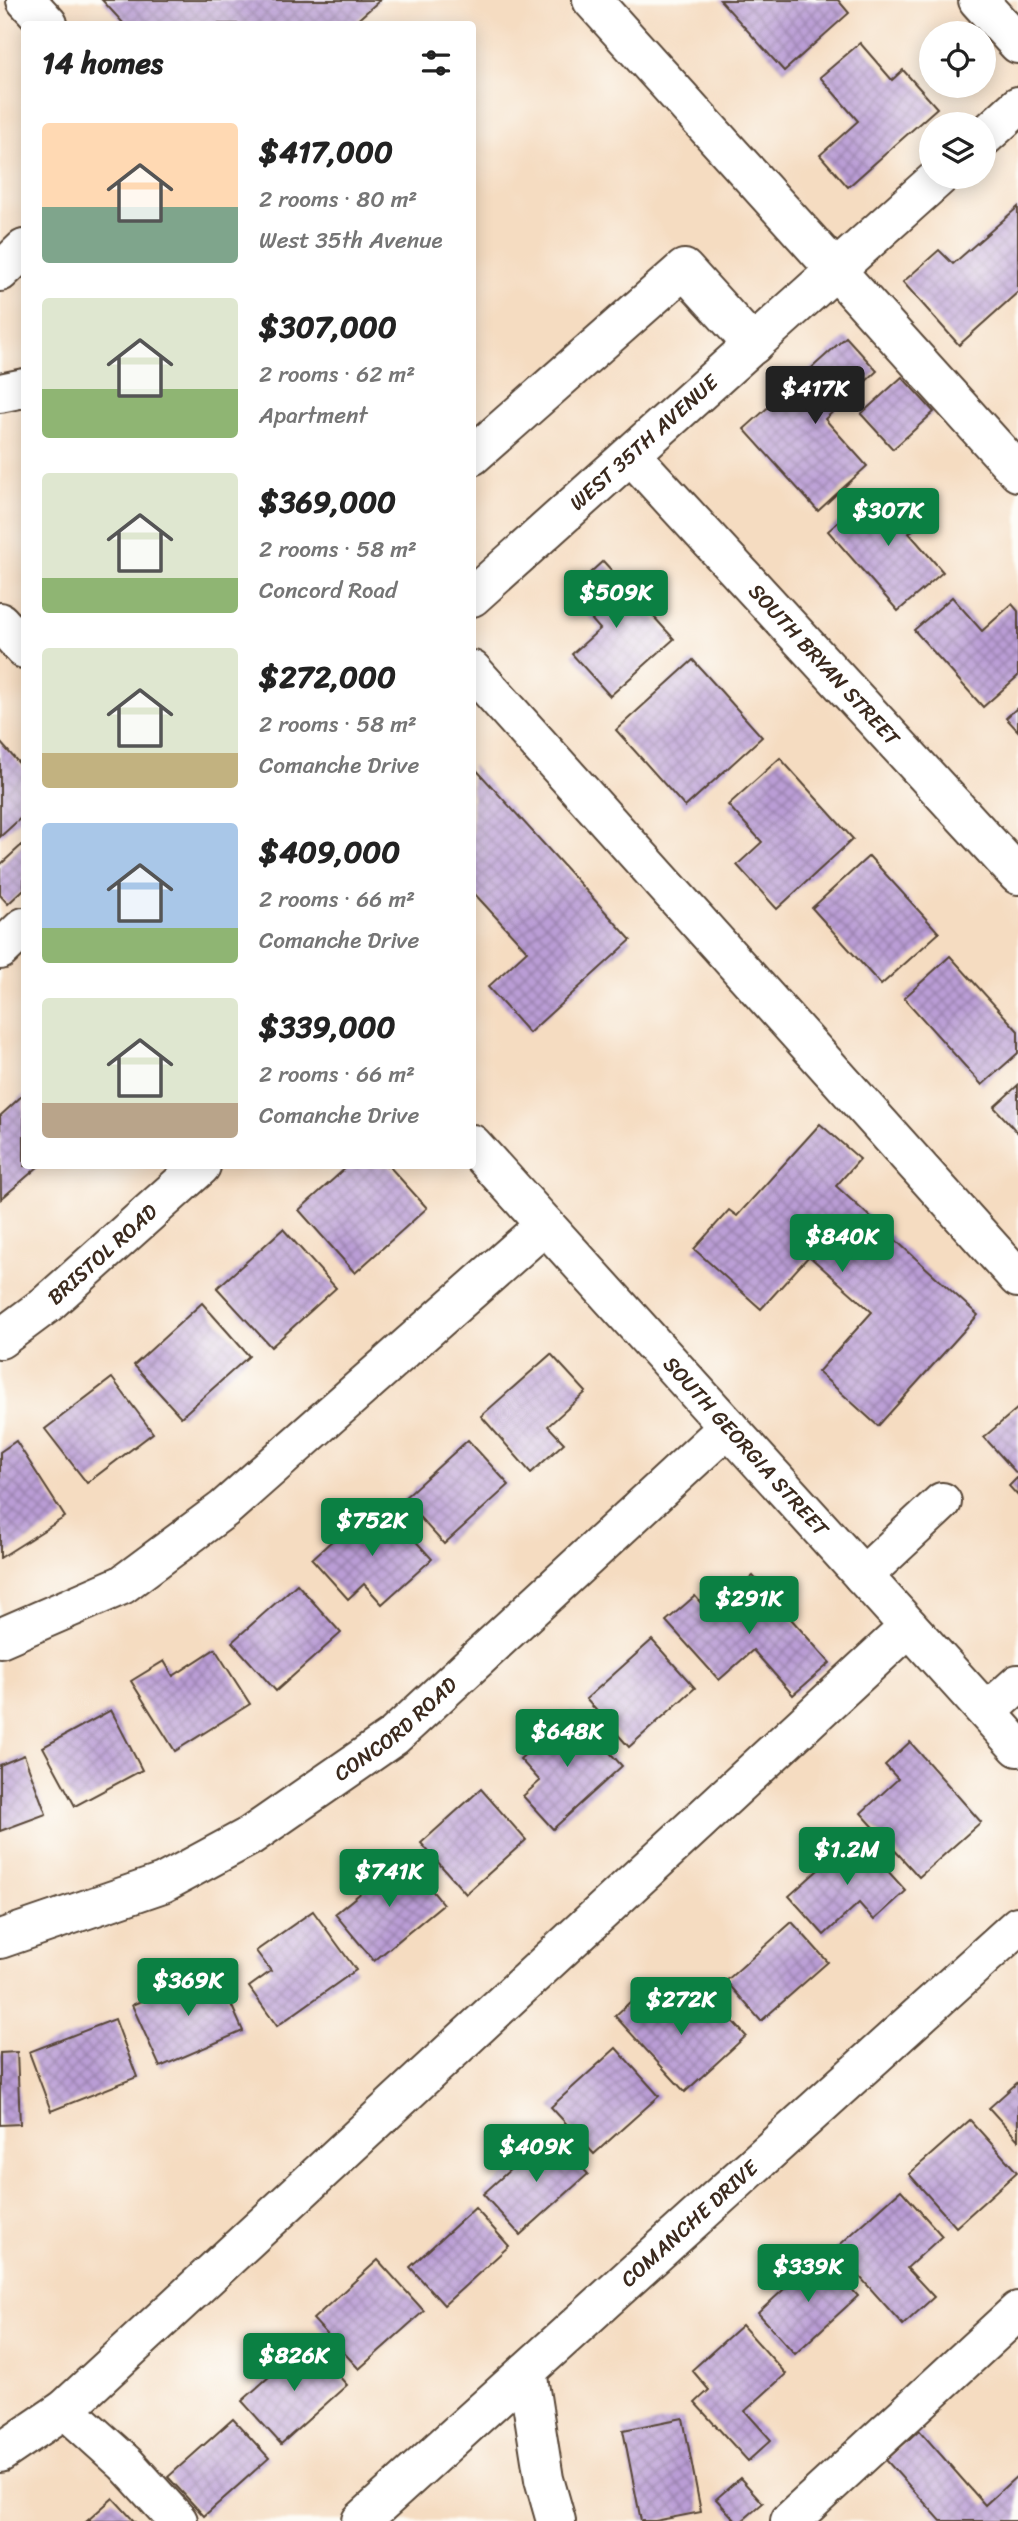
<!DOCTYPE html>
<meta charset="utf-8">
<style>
body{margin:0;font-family:Sriracha,sans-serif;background:#f2f2f2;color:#222;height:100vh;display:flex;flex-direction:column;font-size:26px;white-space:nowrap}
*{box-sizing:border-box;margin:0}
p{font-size:23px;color:#767676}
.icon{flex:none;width:38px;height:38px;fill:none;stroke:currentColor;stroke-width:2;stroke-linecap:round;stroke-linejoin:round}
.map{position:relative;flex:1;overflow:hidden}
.panel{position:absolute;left:21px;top:21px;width:455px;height:1148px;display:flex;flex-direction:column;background:#fff;border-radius:7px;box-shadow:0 4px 18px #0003}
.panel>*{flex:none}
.buttons{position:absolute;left:919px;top:21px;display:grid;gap:14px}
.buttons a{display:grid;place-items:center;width:77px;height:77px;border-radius:50%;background:#fff;box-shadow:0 4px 18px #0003;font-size:35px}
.price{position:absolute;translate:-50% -60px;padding:0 16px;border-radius:7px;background:#0b8043;color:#fff;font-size:23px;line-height:46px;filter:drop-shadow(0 2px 4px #0008)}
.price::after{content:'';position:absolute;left:50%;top:42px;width:21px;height:16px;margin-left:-10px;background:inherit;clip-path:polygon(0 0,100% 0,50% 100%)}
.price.on{background:#222;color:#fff}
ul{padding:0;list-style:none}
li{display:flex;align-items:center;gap:21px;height:175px;padding:0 21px}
li span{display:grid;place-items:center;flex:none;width:196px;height:140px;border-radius:7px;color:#555}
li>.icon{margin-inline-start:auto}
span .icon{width:84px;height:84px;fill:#fffc;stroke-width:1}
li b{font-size:30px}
h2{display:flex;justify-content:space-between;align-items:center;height:84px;padding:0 21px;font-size:30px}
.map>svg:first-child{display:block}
</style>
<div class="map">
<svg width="1018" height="2521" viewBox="0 0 1018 2521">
<defs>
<pattern id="building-cross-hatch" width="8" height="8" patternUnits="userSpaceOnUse" patternTransform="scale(1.75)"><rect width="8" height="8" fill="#ba9dd5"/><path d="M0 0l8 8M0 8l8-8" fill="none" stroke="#9880ac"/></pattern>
</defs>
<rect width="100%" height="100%" fill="#fdfcf7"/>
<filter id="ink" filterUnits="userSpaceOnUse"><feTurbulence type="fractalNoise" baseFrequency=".0143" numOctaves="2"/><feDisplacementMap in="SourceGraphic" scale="14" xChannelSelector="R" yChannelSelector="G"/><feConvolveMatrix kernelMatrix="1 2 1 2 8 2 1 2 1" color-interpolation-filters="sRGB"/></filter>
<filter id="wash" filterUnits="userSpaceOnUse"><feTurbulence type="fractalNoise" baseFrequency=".00686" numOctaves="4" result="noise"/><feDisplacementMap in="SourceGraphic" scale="28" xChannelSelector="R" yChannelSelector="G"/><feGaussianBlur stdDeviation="1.57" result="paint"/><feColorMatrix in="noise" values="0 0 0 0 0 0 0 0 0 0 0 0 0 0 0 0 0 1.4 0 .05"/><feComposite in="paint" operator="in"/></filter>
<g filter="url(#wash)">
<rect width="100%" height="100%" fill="#f5dcc1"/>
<g id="blocks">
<g fill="url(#building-cross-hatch)">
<polygon points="102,0 380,0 353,24 124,24"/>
<polygon points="720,0 838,0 849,13 784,71"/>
<polygon points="860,43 892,80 903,70 937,108 848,187 820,155 858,121 820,77"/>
<polygon points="1018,207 1018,292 959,345 903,282 939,250 953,264"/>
<polygon points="846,337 877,371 825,419 867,466 818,511 744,429"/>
<polygon points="902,377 934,412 893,449 861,414"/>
<polygon points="873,492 886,508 903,494 925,520 909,533 943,572 898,611 828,531"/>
<polygon points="603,561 674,639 610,696 572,654 600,629 568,593"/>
<polygon points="952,597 982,631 1012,604 1018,611 1018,676 983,707 914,630"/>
<polygon points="693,660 762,737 685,807 616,730"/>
<polygon points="1018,707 1018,731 1006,718"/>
<polygon points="0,742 24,769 24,815 0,837"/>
<polygon points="780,758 853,839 777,909 737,865 762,842 728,805"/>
<polygon points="472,765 631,940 529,1033 488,987 527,951 472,891"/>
<polygon points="24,843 24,889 8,904 0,895 0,865"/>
<polygon points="869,856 939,933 881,985 812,908"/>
<polygon points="950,956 1018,1031 1018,1053 982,1085 904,998"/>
<polygon points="1018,1085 1018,1133 994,1107"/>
<polygon points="24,1094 24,1166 39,1166 1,1199 0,1116"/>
<polygon points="820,1124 860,1159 836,1186 978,1315 878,1426 818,1372 872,1312 809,1256 761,1309 694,1249 729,1210 737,1216"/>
<polygon points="348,1166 389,1166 427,1208 355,1273 299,1210"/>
<polygon points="283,1229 336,1288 271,1347 217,1288"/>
<polygon points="202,1303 249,1356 181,1417 134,1365"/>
<polygon points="551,1354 586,1392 548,1426 564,1443 531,1473 481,1416"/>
<polygon points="112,1378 153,1433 87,1483 45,1429"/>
<polygon points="1018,1408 1018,1475 984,1437"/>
<polygon points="468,1440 509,1485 444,1544 403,1499"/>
<polygon points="16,1441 65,1517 0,1558 0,1452"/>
<polygon points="1018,1477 1018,1496 1009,1486"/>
<polygon points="389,1512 432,1559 382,1604 364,1584 348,1599 312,1559 357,1518 368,1530"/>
<polygon points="753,1576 830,1663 793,1695 753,1650 719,1680 666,1621 695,1596 710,1614"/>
<polygon points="297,1584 341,1633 276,1691 232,1642"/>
<polygon points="652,1640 695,1688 629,1747 586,1699"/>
<polygon points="215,1649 250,1704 175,1751 131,1681 164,1661 173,1676"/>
<polygon points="111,1710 142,1770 75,1806 43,1747"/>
<polygon points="572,1711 622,1766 553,1829 523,1796 540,1781 520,1759"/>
<polygon points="910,1742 981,1822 919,1877 861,1813 898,1779 885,1765"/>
<polygon points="24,1755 46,1814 0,1831 0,1765"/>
<polygon points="481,1789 526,1840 466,1894 421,1843"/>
<polygon points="856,1836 906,1891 874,1920 859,1903 824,1935 789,1896"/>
<polygon points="405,1857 443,1904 374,1961 335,1914"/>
<polygon points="313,1911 356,1970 277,2026 249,1987 271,1971 256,1951"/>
<polygon points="792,1922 828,1962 761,2021 726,1981"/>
<polygon points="215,1968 243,2031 160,2067 132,2005"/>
<polygon points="646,1987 681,2025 711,1997 746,2036 685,2092 615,2016"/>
<polygon points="115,2019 137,2077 51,2111 29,2052"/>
<polygon points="616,2048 659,2096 594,2154 551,2107"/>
<polygon points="17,2052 20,2124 0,2125 0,2053"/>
<polygon points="1018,2082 1018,2140 989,2108"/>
<polygon points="970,2120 1017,2172 956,2227 909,2174"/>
<polygon points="551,2133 588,2174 520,2235 483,2194"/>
<polygon points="901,2190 942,2236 907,2268 934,2297 903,2325 835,2249"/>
<polygon points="475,2208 509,2246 444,2305 410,2267"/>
<polygon points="821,2255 858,2296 795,2354 758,2313"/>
<polygon points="378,2260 424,2311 359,2369 313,2319"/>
<polygon points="742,2325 786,2374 745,2411 771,2440 748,2461 695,2403 709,2390 692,2370"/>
<polygon points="308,2342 347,2385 281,2444 242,2401"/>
<polygon points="683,2418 701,2512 655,2521 641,2521 623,2430"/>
<polygon points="233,2419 269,2458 204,2516 168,2477"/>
<polygon points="919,2430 985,2505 1018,2475 1018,2521 941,2521 886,2460"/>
<polygon points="740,2478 763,2503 742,2521 736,2521 716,2499"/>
<polygon points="113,2498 134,2521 87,2521"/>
</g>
</g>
</g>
<g filter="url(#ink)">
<use href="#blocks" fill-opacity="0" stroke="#574536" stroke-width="2"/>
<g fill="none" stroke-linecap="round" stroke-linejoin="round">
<defs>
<g id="minor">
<polyline points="26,0 48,24"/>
<polyline points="592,0 1018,472"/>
<polyline points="978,0 1018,44"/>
<polyline points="984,137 1018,106"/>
<polyline points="0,272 24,249"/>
<polyline points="0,393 24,388"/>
<path id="s1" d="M631,455L1018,875"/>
<polyline points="472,456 684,269 753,345"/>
<path id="s2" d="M472,597L939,177"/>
<polyline points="472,670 1018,1278"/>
<polyline points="0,950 24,927"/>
<path id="s3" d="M0,1339L47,1304L201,1166"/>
<polyline points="863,1576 942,1502"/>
<polyline points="0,1638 122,1585 224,1509 545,1225"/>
<polyline points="987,1712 1018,1684"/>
<path id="s4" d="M0,1939L163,1883L250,1836L393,1737L728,1427"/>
<polyline points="527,2371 544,2479 556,2521"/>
<polyline points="65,2409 126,2464 178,2521"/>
<polyline points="0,2453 65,2409 909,1627"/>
<path id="s5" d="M361,2521L1018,1926"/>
<polyline points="790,2521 1018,2311"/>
</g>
<g id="major">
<polyline points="0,622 24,649"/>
<path id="s6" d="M472,1144L1018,1747"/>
</g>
</defs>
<use href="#minor" stroke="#574536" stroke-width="42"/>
<use href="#major" stroke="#574536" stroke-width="42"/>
<use href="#minor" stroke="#fff" stroke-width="38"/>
<use href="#major" stroke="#fff" stroke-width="38"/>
</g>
</g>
<g text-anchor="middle" stroke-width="7" stroke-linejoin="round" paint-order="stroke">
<g font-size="21" fill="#3b2a1e" stroke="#fdfcf7">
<text dy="7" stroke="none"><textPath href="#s2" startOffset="231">WEST 35TH AVENUE</textPath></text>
<text dy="7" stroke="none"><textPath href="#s1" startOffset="285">SOUTH BRYAN STREET</textPath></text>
<text dy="7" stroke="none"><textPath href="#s3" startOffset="133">BRISTOL ROAD</textPath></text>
<text dy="7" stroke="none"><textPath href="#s6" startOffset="408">SOUTH GEORGIA STREET</textPath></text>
<text dy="7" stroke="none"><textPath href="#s4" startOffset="452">CONCORD ROAD</textPath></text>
<text dy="7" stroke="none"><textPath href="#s5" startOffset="443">COMANCHE DRIVE</textPath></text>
</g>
</g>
</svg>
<div class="buttons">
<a><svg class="icon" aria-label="locate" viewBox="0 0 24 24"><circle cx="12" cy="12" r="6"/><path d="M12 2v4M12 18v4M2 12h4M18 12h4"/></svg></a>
<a><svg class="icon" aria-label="layers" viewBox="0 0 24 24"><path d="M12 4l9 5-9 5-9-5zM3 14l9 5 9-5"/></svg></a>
</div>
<b class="price on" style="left:815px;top:426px">$417K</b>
<b class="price" style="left:888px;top:548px">$307K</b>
<b class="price" style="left:616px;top:630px">$509K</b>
<b class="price" style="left:842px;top:1274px">$840K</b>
<b class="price" style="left:372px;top:1558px">$752K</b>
<b class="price" style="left:749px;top:1636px">$291K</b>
<b class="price" style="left:567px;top:1769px">$648K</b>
<b class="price" style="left:847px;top:1887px">$1.2M</b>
<b class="price" style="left:389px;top:1909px">$741K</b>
<b class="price" style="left:188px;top:2018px">$369K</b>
<b class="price" style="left:681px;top:2037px">$272K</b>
<b class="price" style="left:536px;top:2184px">$409K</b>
<b class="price" style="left:808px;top:2304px">$339K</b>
<b class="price" style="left:294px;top:2393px">$826K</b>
<section class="panel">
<h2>14 homes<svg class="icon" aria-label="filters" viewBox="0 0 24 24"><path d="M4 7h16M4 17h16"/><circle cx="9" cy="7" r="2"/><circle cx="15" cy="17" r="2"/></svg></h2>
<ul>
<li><span style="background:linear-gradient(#ffd9b3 60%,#7fa58c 0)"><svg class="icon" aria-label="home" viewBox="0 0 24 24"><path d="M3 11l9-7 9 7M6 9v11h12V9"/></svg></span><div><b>$417,000</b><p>2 rooms · 80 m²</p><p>West 35th Avenue</p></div></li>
<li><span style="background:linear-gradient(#dfe7d0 65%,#8fb573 0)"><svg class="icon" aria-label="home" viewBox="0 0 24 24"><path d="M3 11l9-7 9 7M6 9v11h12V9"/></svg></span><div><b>$307,000</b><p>2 rooms · 62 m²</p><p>Apartment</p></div></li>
<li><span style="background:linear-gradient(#dfe7d0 75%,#8fb573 0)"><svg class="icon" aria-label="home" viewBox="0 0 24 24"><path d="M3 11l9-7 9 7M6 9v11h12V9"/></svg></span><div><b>$369,000</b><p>2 rooms · 58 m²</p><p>Concord Road</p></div></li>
<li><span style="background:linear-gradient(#dfe7d0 75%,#c2b280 0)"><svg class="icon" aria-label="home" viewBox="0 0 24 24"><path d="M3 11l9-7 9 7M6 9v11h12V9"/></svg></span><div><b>$272,000</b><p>2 rooms · 58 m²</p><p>Comanche Drive</p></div></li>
<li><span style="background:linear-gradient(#a9c7e8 75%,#8fb573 0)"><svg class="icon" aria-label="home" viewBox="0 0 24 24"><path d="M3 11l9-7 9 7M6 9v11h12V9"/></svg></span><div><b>$409,000</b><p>2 rooms · 66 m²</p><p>Comanche Drive</p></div></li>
<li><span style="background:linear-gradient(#dfe7d0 75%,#b9a48a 0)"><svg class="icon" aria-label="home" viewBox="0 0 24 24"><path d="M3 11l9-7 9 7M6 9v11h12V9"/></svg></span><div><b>$339,000</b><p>2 rooms · 66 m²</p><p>Comanche Drive</p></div></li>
</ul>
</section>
</div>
